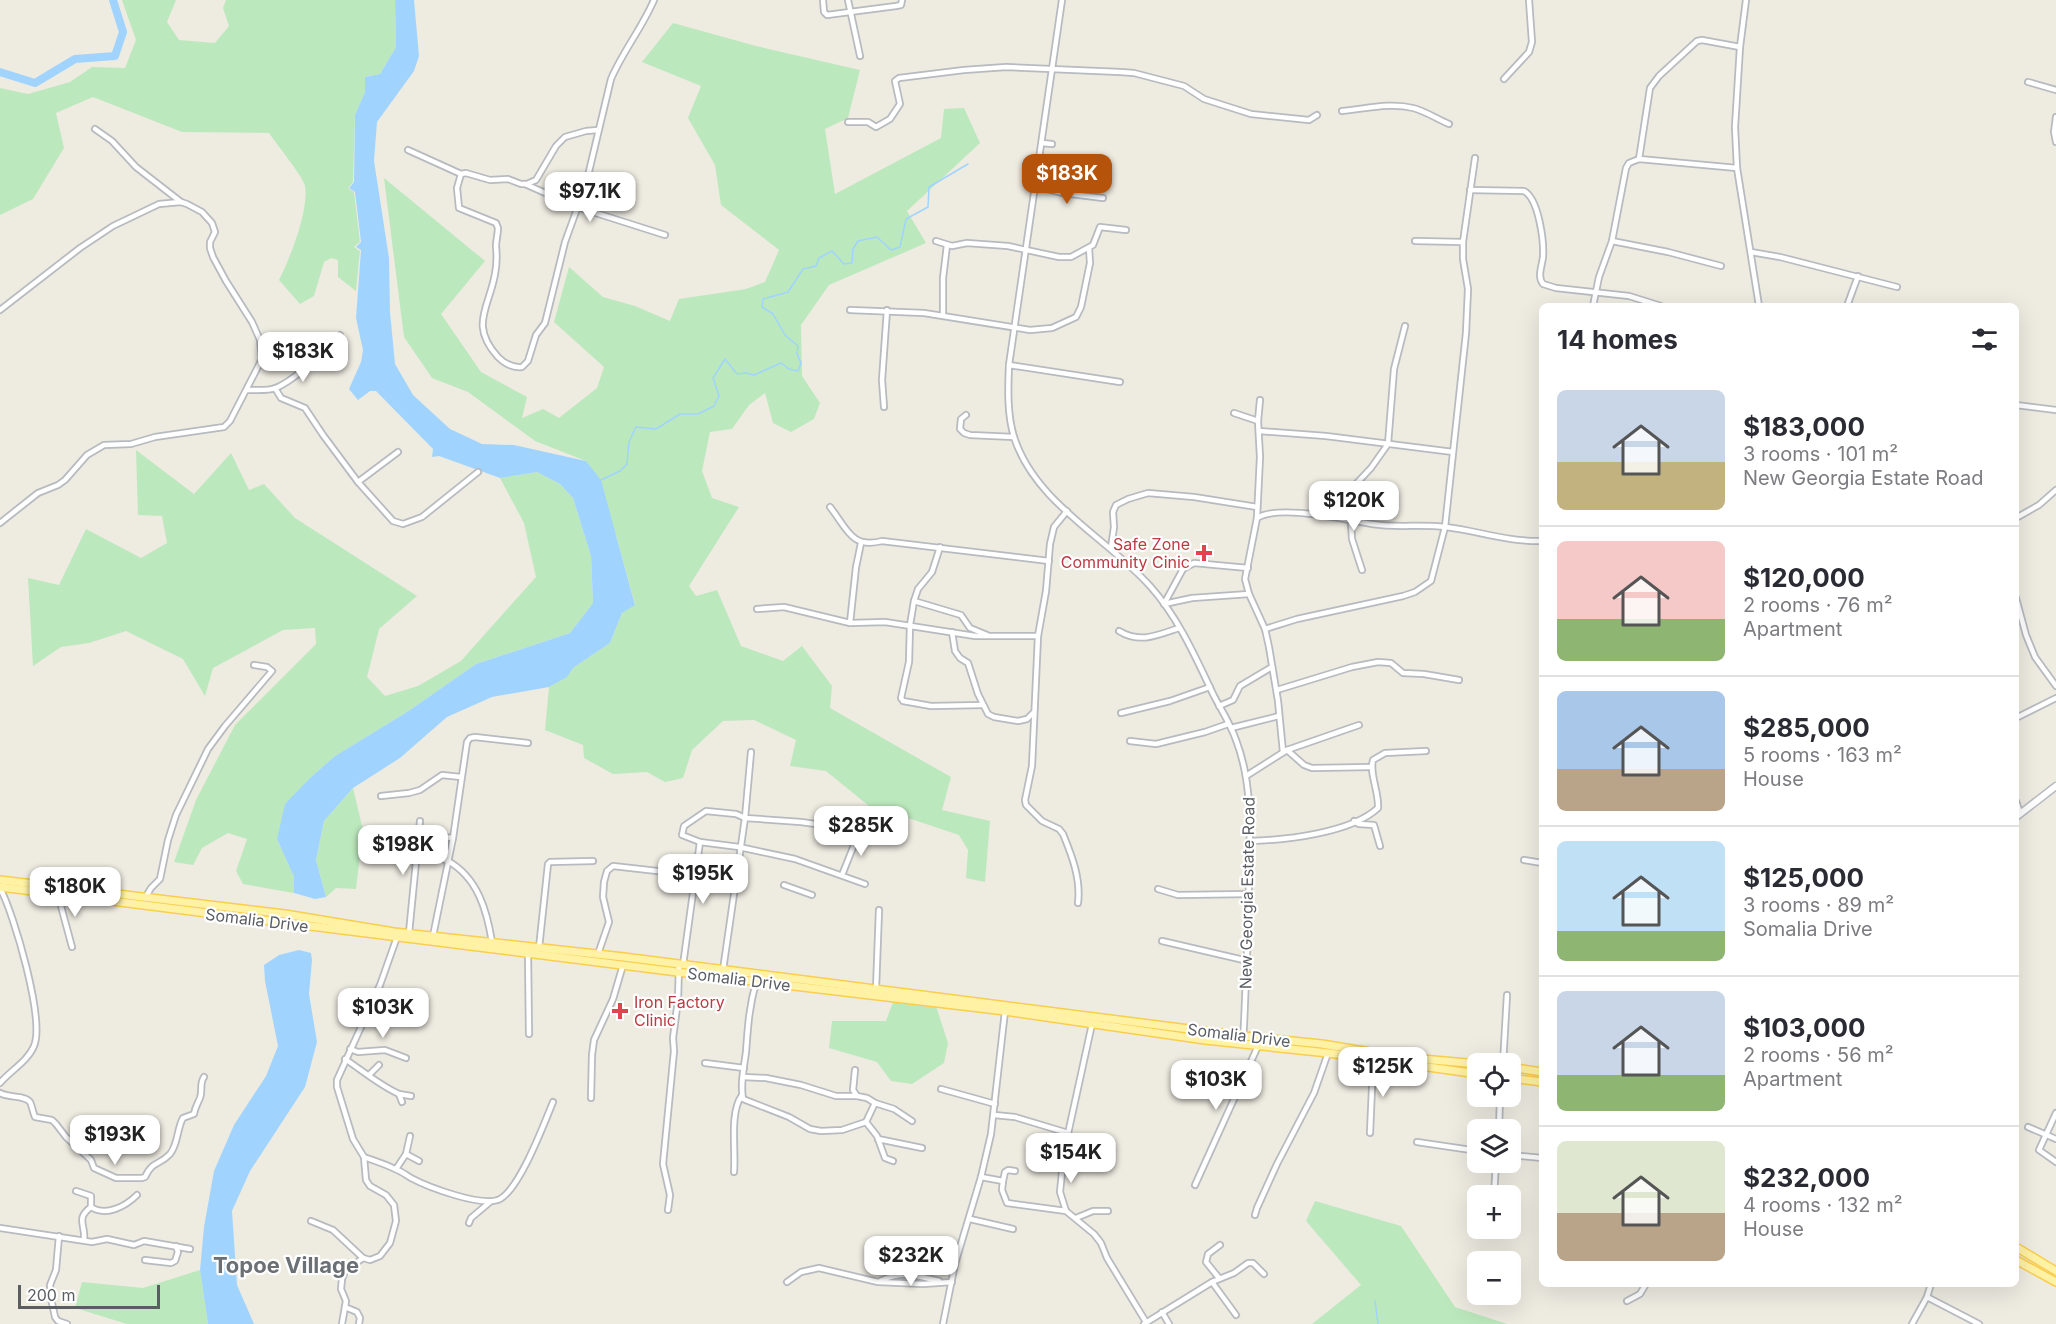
<!DOCTYPE html>
<meta charset="utf-8">
<style>
body{margin:0;font-family:Inter,sans-serif;background:#f7f7f7;color:#2b2b33;height:100vh;display:flex;flex-direction:column;font-size:22px;white-space:nowrap}
*{box-sizing:border-box;margin:0}
p{font-size:20px;color:#7c7c81}
.icon{flex:none;width:33px;height:33px;fill:none;stroke:currentColor;stroke-width:2;stroke-linecap:round;stroke-linejoin:round}
.map{position:relative;flex:1;overflow:hidden}
.drawer{position:absolute;left:1539px;top:303px;width:480px;height:984px;display:flex;flex-direction:column;background:#fff;border-radius:9px;box-shadow:0 6px 24px #0002}
.drawer>*{flex:none}
.fabs{position:absolute;left:1467px;top:1053px;display:grid;gap:12px}
.fabs a{display:grid;place-items:center;width:54px;height:54px;border-radius:9px;background:#fff;box-shadow:0 6px 24px #0002;font-size:30px}
.scale{position:absolute;left:18px;bottom:15px;width:142px;box-sizing:border-box;padding-left:6px;border:3px solid #5a5e63;border-top:0;font-size:16px;line-height:21px;white-space:nowrap;color:#5a5e63;-webkit-text-stroke:4px #fff;paint-order:stroke}
.price{position:absolute;translate:-50% -51px;padding:0 14px;border-radius:12px;background:#fff;color:#222;font-size:20px;line-height:39px;filter:drop-shadow(0 2px 3px #0008)}
.price::after{content:'';position:absolute;left:50%;top:36px;width:18px;height:14px;margin-left:-9px;background:inherit;clip-path:polygon(0 0,100% 0,50% 100%)}
.price.selected{background:#b45309;color:#fff}
ul{padding:0;list-style:none}
li{display:flex;align-items:center;gap:18px;height:150px;padding:0 18px}
li+li{border-top:2px solid #e1e1e2}
li span{display:grid;place-items:center;flex:none;width:168px;height:120px;border-radius:9px;color:#555}
li>.icon{margin-inline-start:auto}
span .icon{width:72px;height:72px;fill:#fffc;stroke-width:1}
li b{font-size:26px}
h2{display:flex;justify-content:space-between;align-items:center;height:72px;padding:0 18px;font-size:26px}
.map>svg:first-child{display:block}
</style>
<div class="map">
<svg width="2056" height="1324" viewBox="0 0 2056 1324">
<rect width="100%" height="100%" fill="#eeebe1"/>
<g fill="#bce8bd">
<path d="M122,0H176L167,22L179,40L215,43L229,26L223,8L226,0H395L396,47L380,74L365,77V92L355,115L353,182L348,188L354,192L360,242L354,247L360,251L356,291L338,277V260L331,258L324,262L314,296L300,304L279,280C290,258 309,211 305,186C304,178 275,142 269,133L182,132L93,97L56,113L64,148L33,199L0,215V88L28,94L70,82L92,67L125,68L136,40Z"/>
<polygon points="673,23 756,46 860,70 848,118 825,129 835,194 941,138 944,109 964,108 980,143 907,211 926,243 829,285 801,325 802,376 820,403 814,419 791,432 773,423 765,393 749,405 732,429 710,432 702,471 712,498 739,507 689,586 696,596 717,590 741,646 783,661 802,646 832,686 830,708 951,777 942,810 990,821 985,882 966,878 968,850 959,835 896,814 890,823 826,771 790,766 796,740 754,720 723,721 692,750 683,778 665,782 647,772 613,774 584,758 583,745 545,730 549,687 566,677 573,668 610,643 622,613 635,604 616,535 586,461 535,441 468,392 432,378 404,337 384,178 485,261 441,314 481,372 527,397 522,418 543,409 559,418 597,388 604,367 554,322 569,267 603,297 635,306 670,321 679,299 746,289 765,282 779,250 721,205 715,165 688,118 701,86 642,62"/>
<polygon points="136,450 194,494 231,453 249,490 264,484 295,518 417,596 379,629 367,677 385,696 418,686 461,661 536,577 524,523 500,478 537,472 560,484 573,498 591,556 593,603 570,633 476,664 407,712 335,756 311,777 277,839 294,877 294,893 243,884 236,871 247,839 228,833 202,848 193,865 174,862 196,800 235,725 316,644 315,628 283,630 213,668 205,696 183,659 126,631 89,643 61,647 33,666 28,578 59,585 86,529 141,558 167,543 162,516 138,515"/>
<polygon points="353,788 363,830 356,889 336,888 326,897 316,860 324,821"/>
<polygon points="895,997 935,1003 948,1043 944,1063 912,1084 891,1081 877,1062 829,1048 832,1021 886,1021"/>
<polygon points="1315,1201 1401,1226 1455,1307 1507,1324 1312,1324 1361,1285 1306,1221"/>
<polygon points="200,1270 208,1324 127,1324 75,1308 82,1282 143,1288"/>
</g>
<g fill="#a0d4ff">
<polygon points="395,0 414,0 419,56 414,71 377,122 374,161 389,258 390,312 395,364 413,395 450,429 482,444 514,445 586,461 601,480 635,605 622,613 610,643 573,668 567,677 549,687 492,697 447,717 400,758 353,788 324,821 316,860 326,897 315,899 294,893 294,877 277,839 285,804 311,777 335,756 407,712 476,664 570,633 593,603 591,556 573,498 560,484 537,472 500,478 439,456 432,457 433,449 376,391 370,391 358,400 349,389 361,362 363,350 356,318 361,250 356,247 361,242 355,192 349,188 354,182 355,115 365,92 365,77 380,74 396,47"/>
<polygon points="299,950 311,953 312,960 309,994 317,1042 305,1087 250,1171 232,1211 237,1285 254,1324 208,1324 200,1270 204,1227 214,1171 234,1125 266,1076 278,1046 265,981 264,965 279,955"/>
</g>
<g fill="none" stroke-linecap="round" stroke-linejoin="round">
<g stroke="#a0d4ff" stroke-width="1.5">
<polyline points="601,480 620,471 627,464 629,442 636,427 656,429 680,414 698,414 714,406 719,396 713,378 725,359 737,374 746,373 754,375 781,363 789,369 798,371 801,363 797,354 798,346 785,335 773,314 762,307 763,299 788,292 803,269 816,266 819,258 832,251 844,264 852,263 853,249 858,241 877,237 891,250 900,247 906,219 928,207 929,187 968,164"/>
<polyline points="1375,1301 1378,1324"/>
</g>
<polyline stroke="#a0d4ff" stroke-width="8" points="0,72 35,83 75,59 115,56 123,32 113,0"/>
<defs>
<g id="street">
<polyline points="823,0 824,12 827,15 896,6 901,5 902,0"/>
<polyline points="848,0 860,56"/>
<path d="M1062,0L1009,365C1008,388 1007,414 1014,437C1035,503 1106,537 1150,586C1178,617 1196,658 1214,696C1222,711 1231,725 1236,740C1253,784 1250,833 1249,880C1248,934 1246,988 1243,1043"/>
<polyline points="1746,0 1740,47 1735,127 1737,168 1759,306"/>
<polyline points="1504,79 1529,52 1532,42 1529,0"/>
<polyline points="2028,82 2056,90"/>
<path d="M1342,111C1365,109 1390,102 1413,108C1425,111 1437,119 1449,124"/>
<polyline points="2056,117 2054,132 2056,142"/>
<polyline points="848,122 868,122 876,127 890,119 900,104 895,81 899,78 964,70 1006,67 1120,72 1134,73 1184,86 1204,99 1251,114 1309,120 1317,115"/>
<polyline points="95,129 112,141 136,167 181,202"/>
<polyline points="1042,143 1052,144"/>
<polyline points="408,150 461,174 466,173 490,180 508,179 521,184 527,184 536,180 556,146 565,137 586,131 598,130"/>
<polyline points="1639,159 1650,88 1659,76 1697,41 1702,40 1740,47"/>
<path d="M461,174L457,188L459,208L496,223L498,228C498,234 496,240 496,246C497,256 497,264 495,274C489,308 469,325 498,357C505,364 512,368 522,367L528,361L536,335L545,323L565,242L586,184L611,79C623,51 642,28 654,0"/>
<polyline points="525,184 577,207 665,235"/>
<polyline points="1035,186 1063,193 1103,198"/>
<path d="M1470,190L1524,191C1539,199 1544,242 1543,257C1542,266 1537,277 1543,284L1556,288L1629,296L1661,306"/>
<polyline points="936,241 952,246 967,243 1008,246 1059,257 1071,257 1093,245 1100,227 1126,230"/>
<polyline points="1415,241 1463,242"/>
<polyline points="1612,241 1668,252 1721,266"/>
<polyline points="1751,252 1780,257 1897,287"/>
<polyline points="1593,306 1599,277 1612,241 1626,168 1629,163 1639,159 1737,168"/>
<polyline points="1847,306 1858,276"/>
<polyline points="0,310 80,248 113,226 159,204 181,202 187,204 202,212 212,223 215,232 210,242 210,248 213,257 226,281 252,322 260,340 262,359 230,421 224,427 155,437 131,444 104,445 87,455 65,480 58,485 38,493 0,523"/>
<polyline points="850,310 924,313 1030,330 1052,328 1076,317 1081,307 1090,263 1089,248"/>
<polyline points="943,315 943,278 947,245"/>
<polyline points="1009,365 1120,382"/>
<polyline points="275,388 281,398 305,408 323,435 358,482 393,521 403,524 422,517 478,472"/>
<path d="M247,390C257,390 268,391 276,388C300,377 321,352 340,335"/>
<polyline points="1260,400 1258,421 1260,457 1257,518 1245,579 1249,594 1265,629 1269,647 1278,701 1283,752"/>
<polyline points="2016,405 2056,410"/>
<polyline points="884,407 882,380 887,310"/>
<polyline points="1234,413 1258,421"/>
<polyline points="966,415 961,419 960,429 964,433 970,435 1014,437"/>
<polyline points="1259,431 1326,436 1453,452"/>
<polyline points="358,482 398,452"/>
<path d="M830,507C847,528 851,549 882,541L1049,561"/>
<path d="M1067,511L1054,527L1050,544L1046,591L1038,636L1032,766L1025,800L1026,805L1042,821L1059,829L1063,834C1072,856 1081,879 1078,903"/>
<path d="M1257,518C1279,504 1346,520 1372,524C1396,528 1421,524 1446,527C1478,531 1509,542 1542,541"/>
<polyline points="2016,518 2039,505 2056,490"/>
<polyline points="940,547 932,572 918,589 914,601 910,625 909,662 901,698 903,701 931,706 983,705"/>
<polyline points="1111,548 1114,527 1113,512 1116,505 1128,499 1148,493 1194,497 1257,507"/>
<polyline points="1362,570 1352,539 1350,506 1352,492 1355,485 1371,468 1388,444 1394,369 1405,326"/>
<polyline points="2016,598 2026,635 2035,657 2056,686"/>
<polyline points="914,601 961,615 970,628 987,635"/>
<polyline points="1164,604 1183,569 1194,563 1248,568"/>
<polyline points="1164,604 1192,598 1249,594"/>
<polyline points="757,609 784,607 850,623 885,622 975,636 1038,636"/>
<polyline points="850,623 856,567 861,543"/>
<polyline points="1265,629 1297,619 1403,596 1415,592 1431,581 1445,527 1466,333 1468,289 1463,259 1463,242 1475,158"/>
<path d="M1119,631C1140,644 1158,635 1179,628"/>
<polyline points="952,632 955,651 960,658 968,663 978,694 988,714 994,717 1018,721 1027,719 1033,713"/>
<polyline points="1277,690 1352,667 1378,662 1391,663 1403,673 1424,674 1459,680"/>
<polyline points="1219,706 1233,700 1240,686 1272,667"/>
<polyline points="1121,713 1170,701 1210,687"/>
<polyline points="2016,718 2056,698"/>
<polyline points="1231,728 1279,716"/>
<polyline points="1130,741 1156,744 1205,732 1228,724"/>
<polyline points="1287,750 1304,765 1312,768 1371,767"/>
<polyline points="1246,776 1287,750 1359,725"/>
<polyline points="381,796 409,793 420,790 442,775 461,777"/>
<polyline points="2016,801 2020,813"/>
<polyline points="1354,821 1359,824 1374,825 1380,846"/>
<polyline points="387,835 406,830 419,831"/>
<polyline points="419,835 453,838"/>
<path d="M1250,841C1286,840 1351,833 1378,808C1379,791 1369,774 1373,760L1385,753L1426,751"/>
<path d="M418,850C426,850 428,852 435,856C438,859 444,859 448,861C478,878 487,911 492,942"/>
<polyline points="1524,860 1542,863"/>
<polyline points="842,875 860,830"/>
<polyline points="865,884 795,859 739,847 700,842 682,835 684,826 706,811 736,814 745,818 801,822 887,834"/>
<polyline points="784,885 812,895"/>
<polyline points="1158,889 1178,895 1249,894"/>
<polyline points="58,895 72,947"/>
<polyline points="145,898 151,888 160,879 168,840 176,815 208,749 225,726 272,671 267,667 254,665"/>
<polyline points="409,933 420,821"/>
<polyline points="433,936 453,838 467,742 470,738 475,737 528,743"/>
<polyline points="1162,941 1248,961"/>
<polyline points="539,948 548,864 550,862 593,861"/>
<polyline points="528,953 529,1034"/>
<polyline points="598,954 609,922 603,897 604,882 607,871 613,866 666,872"/>
<polyline points="683,965 700,842"/>
<polyline points="723,970 745,818 751,752"/>
<path d="M756,982C749,1008 748,1025 746,1052C744,1067 740,1084 743,1099L789,1117L810,1129L821,1131L842,1130L866,1122L875,1103L894,1109L912,1121"/>
<polyline points="876,989 879,910"/>
<polyline points="1092,1024 1064,1152 1060,1192 1066,1211 1094,1234 1101,1243 1107,1258 1146,1322"/>
<polyline points="350,1049 358,1052 385,1050 406,1058"/>
<path d="M345,1059C363,1071 379,1085 399,1094L402,1102"/>
<polyline points="705,1063 744,1068"/>
<polyline points="1503,1064 1507,995"/>
<polyline points="855,1070 853,1090 857,1096 867,1098 875,1103"/>
<polyline points="369,1075 379,1065"/>
<polyline points="743,1077 766,1078 801,1085 836,1096 857,1096"/>
<path d="M0,1083C10,1071 28,1061 34,1046C45,1020 14,914 0,888"/>
<polyline points="941,1089 995,1104"/>
<path d="M0,1093C8,1098 25,1095 30,1102C32,1106 33,1113 35,1117L52,1120L56,1124L66,1137L91,1160L94,1168L116,1178H142L145,1177C153,1160 159,1166 170,1154C178,1145 177,1128 183,1118L194,1114C195,1107 197,1105 200,1098C203,1090 199,1084 204,1077"/>
<polyline points="399,1094 411,1096"/>
<polyline points="591,1098 592,1055 594,1040 613,999 623,965"/>
<polyline points="2056,1113 2039,1150 2056,1162"/>
<polyline points="994,1115 1015,1117 1068,1133"/>
<polyline points="866,1122 877,1136 885,1158 893,1161"/>
<polyline points="2028,1127 2056,1139"/>
<polyline points="1499,1130 1500,1096"/>
<polyline points="1370,1133 1372,1088 1376,1061"/>
<polyline points="878,1139 922,1148"/>
<polyline points="1417,1142 1478,1151"/>
<polyline points="406,1154 419,1161"/>
<polyline points="1510,1155 1542,1158"/>
<path d="M364,1157C375,1161 385,1164 395,1169C401,1171 406,1175 411,1178C428,1187 483,1208 500,1199C520,1188 544,1124 553,1102"/>
<polyline points="396,1169 406,1154 410,1136"/>
<path d="M734,1172C736,1150 729,1113 742,1095"/>
<polyline points="981,1177 1003,1181 1005,1172 1008,1170 1015,1171"/>
<polyline points="1003,1181 1002,1190 1007,1203 1066,1211"/>
<polyline points="1195,1185 1258,1046"/>
<path d="M76,1191L91,1196V1207C75,1219 86,1225 84,1240"/>
<polyline points="1494,1196 1496,1162"/>
<path d="M91,1207C106,1217 126,1206 137,1195"/>
<polyline points="668,1210 670,1195 663,1164 674,1051 673,1038 678,1000 679,965"/>
<polyline points="1255,1215 1257,1208 1277,1164 1314,1093 1328,1053"/>
<polyline points="1076,1218 1093,1211 1108,1211"/>
<polyline points="970,1219 1013,1229"/>
<polyline points="311,1221 333,1230 363,1258 370,1260 380,1256 390,1243 396,1221 394,1205 386,1195 370,1186 366,1180 364,1157 353,1139 337,1087 337,1080 380,985 397,937"/>
<polyline points="469,1223 471,1218 490,1202"/>
<polyline points="0,1228 92,1242 107,1239 134,1245 144,1241 190,1249"/>
<polyline points="59,1236 56,1270 50,1285 52,1303 55,1317 58,1321 67,1324"/>
<polyline points="145,1260 171,1263 175,1261 178,1252 176,1246"/>
<polyline points="1219,1278 1206,1262 1208,1254 1220,1245"/>
<path d="M880,1281C903,1270 916,1276 939,1281"/>
<polyline points="787,1282 801,1272 819,1268 878,1282 923,1284 952,1282"/>
<polyline points="1212,1282 1236,1315"/>
<polyline points="1927,1297 1979,1324"/>
<polyline points="1627,1301 1640,1294 1646,1284"/>
<polyline points="345,1307 357,1312 360,1318 359,1324"/>
<polyline points="1162,1312 1169,1324"/>
<polyline points="342,1324 346,1301 341,1289 342,1279 345,1271 363,1258"/>
<polyline points="943,1324 955,1264 981,1177 991,1134 1005,1011"/>
<polyline points="1144,1324 1212,1282 1234,1273 1248,1263 1253,1263 1264,1274"/>
<polyline points="1912,1324 1927,1297 1931,1284"/>
</g>
<polyline id="secondary" points="2016,817 2056,786"/>
<g id="primary">
<polyline points="0,880 285,914 394,932 624,957 1244,1036 1322,1044 1400,1057 1478,1064"/>
<polyline points="0,887 717,977 1005,1011 1205,1040 1328,1053 1478,1074"/>
<polyline points="1510,1067 1542,1072"/>
<polyline points="1510,1078 1542,1082"/>
<polyline points="2016,1247 2056,1271"/>
<polyline points="2016,1260 2056,1282"/>
</g>
</defs>
<use href="#street" stroke="#b7babf" stroke-width="8"/>
<use href="#secondary" stroke="#b7bbc1" stroke-width="9"/>
<use href="#primary" stroke="#facd4e" stroke-width="10"/>
<use href="#street" stroke="#fff" stroke-width="4.5"/>
<use href="#secondary" stroke="#fff" stroke-width="6"/>
<use href="#primary" stroke="#fff2a5" stroke-width="7"/>
</g>
<g fill="#e0444e" stroke="#fff" stroke-width="2">
<path d="M1201 544h6v6h6v6h-6v6h-6v-6h-6v-6h6z"/>
<path d="M617 1002h6v6h6v6h-6v6h-6v-6h-6v-6h6z"/>
</g>
<g text-anchor="middle" stroke-width="4.5" stroke-linejoin="round" paint-order="stroke">
<g font-size="16" fill="#be3a42" stroke="#fff" text-anchor="end">
<text x="1190" y="550">Safe Zone<tspan x="1190" dy="18">Community Cinic</tspan></text>
<text x="634" y="1008" text-anchor="start">Iron Factory<tspan x="634" dy="18">Clinic</tspan></text>
</g>
<g font-size="16" fill="#5a5e63" stroke="#fff">
<text transform="translate(1247 893) rotate(-89)" y="6">New Georgia Estate Road</text>
<text transform="translate(257 920) rotate(7)" y="6">Somalia Drive</text>
<text transform="translate(739 979) rotate(7)" y="6">Somalia Drive</text>
<text transform="translate(1239 1035) rotate(7)" y="6">Somalia Drive</text>
</g>
<g font-size="22" font-weight="bold" fill="#6b7075" stroke="#fff">
<text x="286" y="1273">Topoe Village</text>
</g>
</g>
</svg>
<div class="fabs">
<a><svg class="icon" aria-label="locate" viewBox="0 0 24 24"><circle cx="12" cy="12" r="6"/><path d="M12 2v4M12 18v4M2 12h4M18 12h4"/></svg></a>
<a><svg class="icon" aria-label="layers" viewBox="0 0 24 24"><path d="M12 4l9 5-9 5-9-5zM3 14l9 5 9-5"/></svg></a>
<a>+</a>
<a>−</a>
</div>
<div class="scale">200 m</div>
<b class="price selected" style="left:1067px;top:205px">$183K</b>
<b class="price" style="left:590px;top:223px">$97.1K</b>
<b class="price" style="left:303px;top:383px">$183K</b>
<b class="price" style="left:1354px;top:532px">$120K</b>
<b class="price" style="left:861px;top:857px">$285K</b>
<b class="price" style="left:403px;top:876px">$198K</b>
<b class="price" style="left:703px;top:905px">$195K</b>
<b class="price" style="left:75px;top:918px">$180K</b>
<b class="price" style="left:383px;top:1039px">$103K</b>
<b class="price" style="left:1383px;top:1098px">$125K</b>
<b class="price" style="left:1216px;top:1111px">$103K</b>
<b class="price" style="left:115px;top:1166px">$193K</b>
<b class="price" style="left:1071px;top:1184px">$154K</b>
<b class="price" style="left:911px;top:1287px">$232K</b>
<section class="drawer">
<h2>14 homes<svg class="icon" aria-label="filters" viewBox="0 0 24 24"><path d="M4 7h16M4 17h16"/><circle cx="9" cy="7" r="2"/><circle cx="15" cy="17" r="2"/></svg></h2>
<ul>
<li><span style="background:linear-gradient(#c9d6e8 60%,#c2b280 0)"><svg class="icon" aria-label="home" viewBox="0 0 24 24"><path d="M3 11l9-7 9 7M6 9v11h12V9"/></svg></span><div><b>$183,000</b><p>3 rooms · 101 m²</p><p>New Georgia Estate Road</p></div></li>
<li><span style="background:linear-gradient(#f6c9c9 65%,#8fb573 0)"><svg class="icon" aria-label="home" viewBox="0 0 24 24"><path d="M3 11l9-7 9 7M6 9v11h12V9"/></svg></span><div><b>$120,000</b><p>2 rooms · 76 m²</p><p>Apartment</p></div></li>
<li><span style="background:linear-gradient(#a9c7e8 65%,#b9a48a 0)"><svg class="icon" aria-label="home" viewBox="0 0 24 24"><path d="M3 11l9-7 9 7M6 9v11h12V9"/></svg></span><div><b>$285,000</b><p>5 rooms · 163 m²</p><p>House</p></div></li>
<li><span style="background:linear-gradient(#bfe0f5 75%,#8fb573 0)"><svg class="icon" aria-label="home" viewBox="0 0 24 24"><path d="M3 11l9-7 9 7M6 9v11h12V9"/></svg></span><div><b>$125,000</b><p>3 rooms · 89 m²</p><p>Somalia Drive</p></div></li>
<li><span style="background:linear-gradient(#c9d6e8 70%,#8fb573 0)"><svg class="icon" aria-label="home" viewBox="0 0 24 24"><path d="M3 11l9-7 9 7M6 9v11h12V9"/></svg></span><div><b>$103,000</b><p>2 rooms · 56 m²</p><p>Apartment</p></div></li>
<li><span style="background:linear-gradient(#dfe7d0 60%,#b9a48a 0)"><svg class="icon" aria-label="home" viewBox="0 0 24 24"><path d="M3 11l9-7 9 7M6 9v11h12V9"/></svg></span><div><b>$232,000</b><p>4 rooms · 132 m²</p><p>House</p></div></li>
</ul>
</section>
</div>
